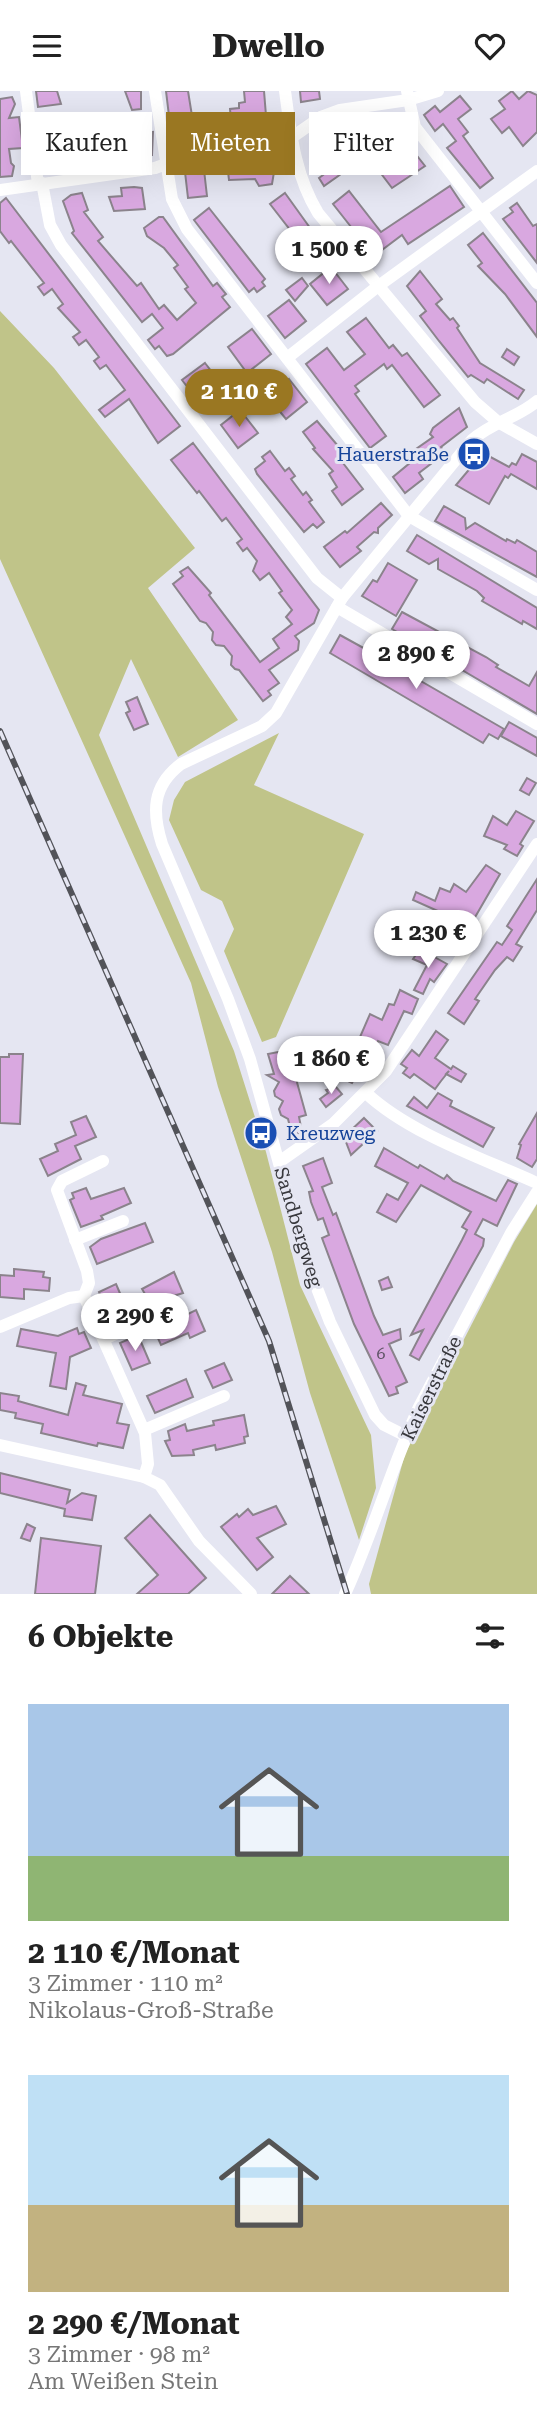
<!DOCTYPE html>
<html lang="de">
<meta charset="utf-8">
<style>
body{margin:0;font-family:"Roboto Serif",serif;background:#f6f6f6;color:#222;height:100vh;display:flex;flex-direction:column;font-size:26px;white-space:nowrap}
*{box-sizing:border-box;margin:0}
p{font-size:23px;color:#767676}
.icon{flex:none;width:38px;height:38px;fill:none;stroke:currentColor;stroke-width:2;stroke-linecap:round;stroke-linejoin:round}
.map{position:relative;height:1503px;overflow:hidden}
.side{display:flex;flex-direction:column;background:#fff;flex:1}
.side>*{flex:none}
.guide{position:absolute;left:21px;top:21px;width:495px;height:63px;display:flex;gap:14px}
.price{position:absolute;translate:-50% -60px;padding:0 16px;border-radius:24px;background:#fff;color:#222;font-size:23px;line-height:46px;filter:drop-shadow(0 2px 4px #0008)}
.price::after{content:'';position:absolute;left:50%;top:42px;width:21px;height:16px;margin-left:-10px;background:inherit;clip-path:polygon(0 0,100% 0,50% 100%)}
.price.active{background:#9a7722;color:#fff}
ul{padding:0;list-style:none}
li{display:grid;align-content:center;gap:14px;height:371px;padding:0 28px}
li span{display:grid;place-items:center;height:217px;border-radius:0px;color:#555}
li>.icon{margin-inline-start:auto}
span .icon{width:126px;height:126px;fill:#fffc;stroke-width:1}
li b{font-size:30px}
h2{display:flex;justify-content:space-between;align-items:center;height:84px;padding:0 28px;font-size:30px}
.chip{padding:0 24px;border-radius:0px;background:#fff;box-shadow:0 7px 28px #0002;font-size:24px;line-height:63px}
.chip.active{background:#9a7722;color:#fff}
header{display:flex;justify-content:space-between;align-items:center;height:91px;padding:0 28px;background:#fff;font-size:32px;font-weight:700}
.map>svg:first-child{display:block}
</style>
<header><svg class="icon" aria-label="menu" viewBox="0 0 24 24"><path d="M4 6h16M4 12h16M4 18h16"/></svg>Dwello<svg class="icon" aria-label="heart" viewBox="0 0 24 24"><path d="M12 20l-8-8c-3-5 5-10 8-4 3-6 11-1 8 4z"/></svg></header>
<div class="map">
<svg width="537" height="1503" viewBox="0 0 537 1503">
<rect width="100%" height="100%" fill="#e5e6f2"/>
<g fill="#c0c489">
<polygon points="0,220 54,277 195,457 148,497 238,629 178,666 131,568 99,644 234,960 266,1061 300,1194 371,1344 376,1397 359,1449 310,1302 272,1161 218,996 191,892 0,468"/>
<polygon points="279,642 254,694 364,743 276,946 262,951 224,860 234,838 222,810 201,799 169,729 174,709 185,691"/>
<polygon points="537,1113 537,1503 371,1503 369,1493 405,1363 514,1151"/>
</g>
<g fill="#d9a8e0" stroke="#8b838c" stroke-width="2">
<polygon points="36,0 57,0 61,13 38,16"/>
<polygon points="125,0 141,0 141,18 132,19"/>
<polygon points="166,0 188,0 193,31 189,31 189,48 172,50"/>
<polygon points="244,0 264,0 267,37 219,38 218,30 231,29 230,18 239,17 239,12 245,11"/>
<polygon points="300,0 319,0 320,8 301,11"/>
<polygon points="512,0 519,8 528,0 537,4 537,41 523,55 509,36 502,42 491,28 505,18 499,10"/>
<polygon points="460,5 471,18 458,28 468,41 463,45 493,87 480,97 447,57 456,50 443,33 435,40 424,24 435,15 440,21"/>
<polygon points="12,6 15,13 9,27 19,26 23,57 9,58 11,72 14,75 12,85 0,86 0,8"/>
<polygon points="392,33 425,75 392,97 367,64 383,54 376,45"/>
<polygon points="355,37 358,60 337,63 348,78 324,95 319,87 323,84 311,68 334,52 332,40"/>
<polygon points="125,41 129,41 130,44 153,41 152,64 46,77 42,55 63,52 62,47 72,46 72,51 91,49 91,45 101,44 101,48 120,45 120,42"/>
<polygon points="277,68 279,80 274,81 272,93 259,95 255,88 229,89 227,72 243,70 244,74"/>
<polygon points="204,79 207,105 188,107 185,81"/>
<polygon points="450,95 464,116 408,153 402,144 374,165 333,113 349,100 381,141"/>
<polygon points="134,96 142,97 145,118 114,120 109,106 122,105 121,97"/>
<polygon points="82,102 88,119 84,121 103,146 98,150 137,195 141,192 159,218 164,214 177,229 196,212 185,198 188,196 174,177 178,174 164,157 147,145 144,137 159,126 163,126 213,195 217,192 226,203 222,206 230,216 173,263 167,265 159,255 155,258 148,249 163,237 152,223 142,231 72,142 74,140 63,110 71,104"/>
<polygon points="285,102 318,148 305,158 270,113"/>
<polygon points="6,107 180,335 158,352 129,308 105,326 99,319 125,299 106,274 100,278 94,270 99,266 86,249 79,254 73,246 80,241 58,217 63,213 52,198 44,204 38,196 44,192 11,150 9,152 0,140 0,112"/>
<polygon points="517,112 533,135 537,133 537,172 503,128 513,121 510,117"/>
<polygon points="209,117 265,188 262,191 265,195 257,201 254,197 249,201 194,129"/>
<polygon points="483,142 537,212 537,246 505,203 478,175 482,172 468,154"/>
<polygon points="331,176 348,198 327,214 310,193"/>
<polygon points="420,180 442,208 436,213 450,229 453,227 459,235 457,237 480,272 524,299 518,308 487,288 484,292 471,284 468,286 439,250 420,225 426,220 407,195"/>
<polygon points="302,187 308,195 295,210 286,199"/>
<polygon points="289,209 306,230 285,247 268,225"/>
<polygon points="366,227 389,257 393,254 402,265 407,262 440,304 424,316 392,274 387,278 384,273 355,295 359,300 355,303 386,345 370,357 306,273 327,257 344,279 365,263 347,241"/>
<polygon points="252,238 271,263 247,282 228,256"/>
<polygon points="507,258 519,266 514,274 502,266"/>
<polygon points="205,272 222,294 199,311 182,289"/>
<polygon points="289,288 307,311 286,328 267,305"/>
<polygon points="459,317 467,336 441,356 445,362 419,382 423,388 405,402 393,386 411,371 406,365 433,346 430,343 433,337"/>
<polygon points="240,319 258,342 238,357 221,334"/>
<polygon points="317,330 349,368 343,372 363,398 342,414 332,400 337,396 329,383 333,380 313,358 315,357 303,341"/>
<polygon points="193,352 319,519 314,532 295,545 299,550 298,559 269,579 279,592 268,600 271,604 263,610 239,579 235,578 231,574 232,565 224,555 216,554 212,549 213,541 206,532 200,530 173,493 183,485 180,481 188,476 211,502 209,504 260,571 279,557 273,548 292,533 286,526 292,519 279,502 282,500 269,482 260,489 253,480 257,470 247,457 243,460 237,452 242,448 226,427 222,430 199,400 197,402 171,369"/>
<polygon points="270,360 285,380 289,377 295,385 291,388 303,404 306,401 312,409 309,411 324,431 317,437 313,433 304,441 257,383 255,378 265,370 262,366"/>
<polygon points="483,362 509,376 512,372 516,374 522,363 537,371 537,398 511,383 508,387 505,385 489,413 456,394"/>
<polygon points="381,412 392,424 378,437 378,442 374,441 357,456 361,460 340,476 324,456 345,440 347,442"/>
<polygon points="444,415 465,427 466,438 475,432 506,450 507,448 515,452 517,449 537,461 537,486 435,430"/>
<polygon points="417,444 537,517 537,538 523,530 522,533 482,510 484,507 477,500 438,478 438,468 429,473 407,460"/>
<polygon points="388,472 417,489 396,525 362,505 373,489 377,491"/>
<polygon points="402,521 486,566 498,574 496,576 529,595 537,581 537,623 392,538"/>
<polygon points="340,544 369,560 366,567 379,566 504,638 498,648 489,643 483,652 330,562"/>
<polygon points="137,606 148,633 134,639 126,622 130,620 126,611"/>
<polygon points="509,631 537,647 537,665 501,645"/>
<polygon points="527,687 536,692 529,704 520,699"/>
<polygon points="516,720 534,730 520,753 523,755 517,765 504,758 507,754 484,745 493,725 507,734"/>
<polygon points="486,774 500,783 456,859 444,851 448,846 439,841 449,825 413,809 416,801 435,810 440,797 450,801 454,793 466,801"/>
<polygon points="537,788 537,819 516,853 522,856 513,870 507,866 495,879 475,908 479,910 464,933 448,922 497,851 502,854 512,839 507,835"/>
<polygon points="420,858 447,873 434,891 430,888 423,903 414,899 427,874 413,868"/>
<polygon points="400,899 418,908 412,923 404,920 388,954 378,950 370,970 365,968 352,992 335,984 346,960 350,961 354,951 357,953 370,923 382,929 389,913 394,914"/>
<polygon points="436,940 448,949 435,967 451,978 453,975 466,983 461,991 446,983 449,980 441,990 435,998 414,983 410,987 403,982 407,977 401,973 412,959 419,965"/>
<polygon points="278,961 290,966 306,1024 299,1026 302,1041 292,1044 288,1028 281,1024 279,1018 283,1010 275,1005 274,1000 279,991 267,984 274,983 268,963"/>
<polygon points="9,963 23,963 20,1033 0,1032 0,966 9,966"/>
<polygon points="336,996 342,1003 326,1016 320,1008 328,1002 326,999"/>
<polygon points="438,1002 452,1010 450,1015 494,1037 483,1056 407,1015 414,1006 427,1017"/>
<polygon points="537,1022 537,1068 532,1076 517,1067 521,1054 519,1053"/>
<polygon points="86,1025 96,1046 75,1055 81,1068 48,1085 40,1068 58,1060 55,1053 76,1044 71,1031"/>
<polygon points="364,1027 377,1040 351,1064 346,1051 352,1046 348,1042"/>
<polygon points="384,1057 418,1077 420,1074 444,1088 447,1084 453,1090 496,1110 508,1089 517,1093 497,1135 483,1128 475,1143 484,1148 483,1155 419,1269 410,1264 423,1239 411,1244 462,1149 467,1139 462,1136 471,1121 421,1094 396,1131 377,1121 387,1103 398,1109 408,1092 375,1075"/>
<polygon points="323,1067 332,1092 322,1096 333,1124 336,1122 374,1225 383,1244 400,1238 401,1248 389,1253 407,1291 396,1296 398,1302 389,1305 354,1233 322,1147 329,1144 323,1127 318,1129 311,1111 309,1101 313,1100 303,1075"/>
<polygon points="86,1097 91,1108 124,1097 131,1112 101,1125 103,1128 81,1136 70,1109 74,1107 72,1102"/>
<polygon points="145,1132 153,1151 97,1173 90,1156 101,1148"/>
<polygon points="14,1178 44,1181 43,1186 50,1187 49,1200 24,1198 24,1208 0,1206 0,1184 14,1185"/>
<polygon points="174,1181 183,1202 144,1214 140,1205 145,1203 142,1198"/>
<polygon points="388,1186 392,1196 382,1199 379,1190"/>
<polygon points="116,1193 128,1221 110,1228 99,1201"/>
<polygon points="196,1219 205,1240 190,1247 188,1242 161,1254 157,1245 162,1243 159,1237"/>
<polygon points="77,1237 79,1243 84,1241 91,1257 70,1266 66,1298 50,1295 56,1262 17,1255 21,1238 58,1245"/>
<polygon points="138,1244 150,1272 132,1279 120,1252"/>
<polygon points="224,1272 232,1289 213,1297 205,1280"/>
<polygon points="186,1288 193,1306 155,1322 147,1305"/>
<polygon points="76,1292 86,1295 83,1304 122,1313 117,1332 129,1334 123,1357 98,1352 97,1355 41,1342 43,1333 15,1327 16,1322 0,1319 0,1302 19,1305 18,1310 68,1324"/>
<polygon points="244,1324 248,1345 244,1346 245,1352 216,1359 215,1354 193,1359 194,1364 172,1365 165,1350 170,1349 168,1340 185,1333 187,1340 214,1334 213,1330"/>
<polygon points="0,1382 70,1399 67,1412 82,1402 96,1405 92,1429 64,1425 65,1418 0,1402"/>
<polygon points="276,1415 286,1433 257,1447 273,1466 257,1479 221,1436 237,1423 239,1426 248,1418 253,1424"/>
<polygon points="150,1424 206,1487 188,1503 137,1503 158,1484 125,1447"/>
<polygon points="27,1433 35,1437 30,1450 21,1447"/>
<polygon points="41,1447 101,1455 95,1503 35,1503"/>
<polygon points="290,1485 309,1503 272,1503"/>
</g>
<g fill="none" stroke-linecap="round" stroke-linejoin="round">
<g stroke="#fff" stroke-width="12">
<polyline points="26,0 38,93"/>
<polyline points="155,0 172,108 187,138 409,425 537,499"/>
<path d="M285,0C291,44 295,84 318,122L475,311L498,331L537,353"/>
<polyline points="407,0 415,36 537,192"/>
<polyline points="42,92 50,134 61,154 317,487 342,507"/>
<polyline points="0,99 155,77 191,64 275,53 291,47 321,26 340,19 408,9 438,0"/>
<polyline points="287,267 377,196 537,80"/>
<polyline points="337,516 537,633"/>
<path d="M366,1002C410,1043 482,1067 537,1092"/>
<polyline points="103,1070 62,1090 57,1099 87,1180 89,1192 84,1205 145,1342 148,1373 144,1386 160,1394 199,1450 251,1503"/>
<polyline points="279,1071 333,1033 386,980 537,753"/>
<polyline points="75,1149 123,1130"/>
<polyline points="0,1236 69,1207 84,1205"/>
<polyline points="104,1248 170,1219"/>
<polyline points="144,1339 224,1305"/>
<path d="M406,1345L384,1334L375,1324L330,1231L305,1166L250,968L228,908L162,753C152,721 152,695 181,673L262,635L276,622L342,507L472,349C492,331 517,327 537,310"/>
<polyline points="0,1354 144,1386"/>
<path d="M345,1503C373,1442 391,1377 419,1316L511,1142L537,1101"/>
</g>
<defs>
<polyline id="rail" points="0,640 269,1250 347,1503"/>
</defs>
<use href="#rail" stroke="#525359" stroke-width="6"/>
<use href="#rail" stroke="#e5e6f2" stroke-width="3.5" stroke-dasharray="10" stroke-linecap="butt"/>
</g>
<defs>
<symbol id="bus-disc" viewBox="-11 -11 22 22"><circle r="9.5" fill="#1a4fb4" stroke="#e5e6f2"/><path d="M-5-6H5V4H4V6H2V4H-2V6H-4V4H-5ZM-3.5-4V0h7V-4ZM-3.5 1.2v1.5H-2V1.2ZM2 1.2v1.5H3.5V1.2Z" fill="#fff"/></symbol>
</defs>
<g fill-rule="evenodd">
<use href="#bus-disc" x="455" y="344" width="38" height="38"/>
<use href="#bus-disc" x="242" y="1023" width="38" height="38"/>
</g>
<g text-anchor="middle" stroke-width="6" stroke-linejoin="round" paint-order="stroke">
<g font-size="16" fill="#605466">
<text x="381" y="1268">6</text>
</g>
<g font-size="19" fill="#164399" stroke="#e5e6f2" text-anchor="end">
<text x="449" y="370">Hauerstraße</text>
<text x="286" y="1049" text-anchor="start">Kreuzweg</text>
</g>
<g font-size="19" fill="#38383d" stroke="#e5e6f2">
<text transform="translate(299 1136) rotate(73)" y="7">Sandbergweg</text>
<text transform="translate(431 1297) rotate(-64)" y="7">Kaiserstraße</text>
</g>
</g>
</svg>
<b class="price" style="left:329px;top:195px">1 500 €</b>
<b class="price active" style="left:239px;top:338px">2 110 €</b>
<b class="price" style="left:416px;top:600px">2 890 €</b>
<b class="price" style="left:428px;top:879px">1 230 €</b>
<b class="price" style="left:331px;top:1005px">1 860 €</b>
<b class="price" style="left:135px;top:1262px">2 290 €</b>
<div class="guide">
<a class="chip">Kaufen</a>
<a class="chip active">Mieten</a>
<a class="chip">Filter</a>
</div>
</div>
<section class="side">
<h2>6 Objekte<svg class="icon" aria-label="filters" viewBox="0 0 24 24"><path d="M4 7h16M4 17h16"/><circle cx="9" cy="7" r="2"/><circle cx="15" cy="17" r="2"/></svg></h2>
<ul>
<li><span style="background:linear-gradient(#a9c7e8 70%,#8fb573 0)"><svg class="icon" aria-label="home" viewBox="0 0 24 24"><path d="M3 11l9-7 9 7M6 9v11h12V9"/></svg></span><div><b>2 110 €/Monat</b><p>3 Zimmer · 110 m²</p><p>Nikolaus-Groß-Straße</p></div></li>
<li><span style="background:linear-gradient(#bfe0f5 60%,#c2b280 0)"><svg class="icon" aria-label="home" viewBox="0 0 24 24"><path d="M3 11l9-7 9 7M6 9v11h12V9"/></svg></span><div><b>2 290 €/Monat</b><p>3 Zimmer · 98 m²</p><p>Am Weißen Stein</p></div></li>
</ul>
</section>
